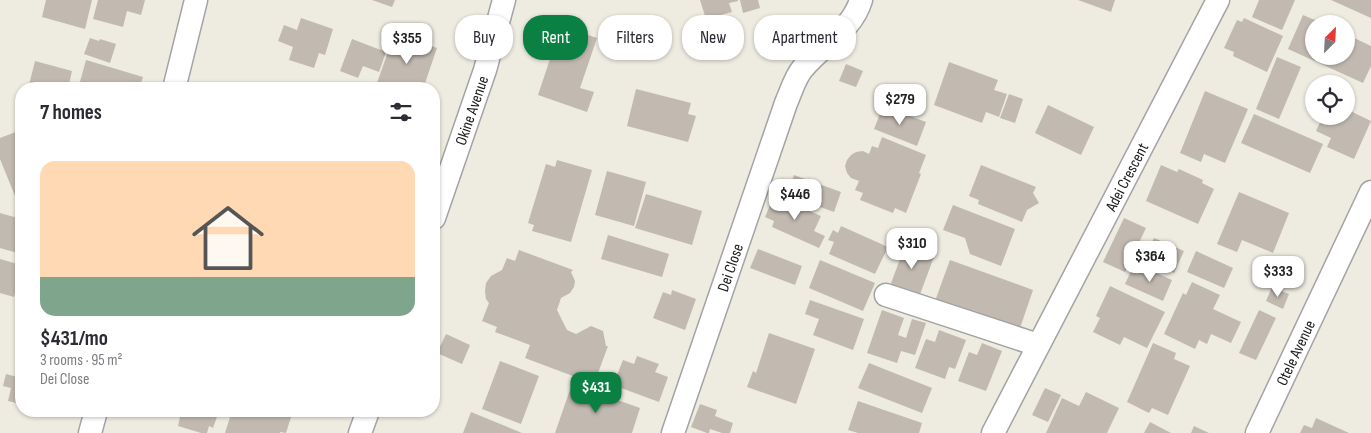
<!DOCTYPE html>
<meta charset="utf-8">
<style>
body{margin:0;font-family:"Sofia Sans Condensed",sans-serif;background:#f7f7f7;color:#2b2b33;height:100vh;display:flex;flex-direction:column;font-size:19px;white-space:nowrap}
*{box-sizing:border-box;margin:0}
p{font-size:16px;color:#7c7c81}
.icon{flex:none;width:28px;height:28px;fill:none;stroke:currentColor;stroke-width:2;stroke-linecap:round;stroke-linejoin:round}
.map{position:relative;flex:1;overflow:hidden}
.details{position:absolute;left:15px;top:82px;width:425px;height:335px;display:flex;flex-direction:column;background:#fff;border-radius:20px;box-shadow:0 1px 4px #0004}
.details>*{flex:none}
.top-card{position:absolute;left:455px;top:15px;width:475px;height:45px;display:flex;gap:10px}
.needle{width:32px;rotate:24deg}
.buttons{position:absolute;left:1305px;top:15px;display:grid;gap:10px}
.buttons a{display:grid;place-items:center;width:50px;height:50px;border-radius:50%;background:#fff;box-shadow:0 1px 4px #0004;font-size:25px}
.price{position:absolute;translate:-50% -42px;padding:0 11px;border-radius:10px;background:#fff;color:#222;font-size:16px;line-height:32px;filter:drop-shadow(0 1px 2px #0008)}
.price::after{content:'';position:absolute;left:50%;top:30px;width:15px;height:11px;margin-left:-8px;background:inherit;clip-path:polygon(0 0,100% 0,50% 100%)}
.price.on{background:#0b8043;color:#fff}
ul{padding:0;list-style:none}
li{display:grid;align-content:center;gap:10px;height:265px;padding:0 25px}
li span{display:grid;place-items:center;height:155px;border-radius:15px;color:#555}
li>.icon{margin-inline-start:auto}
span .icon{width:90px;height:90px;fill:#fffc;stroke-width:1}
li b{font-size:21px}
h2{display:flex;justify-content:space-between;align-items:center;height:60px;padding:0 25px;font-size:21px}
.chip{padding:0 18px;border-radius:20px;background:#fff;box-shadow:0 1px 4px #0004;font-size:18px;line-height:45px}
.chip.on{background:#0b8043;color:#fff}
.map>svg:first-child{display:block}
</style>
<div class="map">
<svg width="1371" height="433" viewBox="0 0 1371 433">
<rect width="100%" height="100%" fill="#eeebe1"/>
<g fill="#c2bab1">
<polygon points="46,0 92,0 85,29 42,17"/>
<polygon points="98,0 145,0 141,15 127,11 123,27 93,19"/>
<polygon points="372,0 395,0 392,7"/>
<polygon points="700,0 738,0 738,1 729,3 732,12 706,19"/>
<polygon points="740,0 758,0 760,8 743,13"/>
<polygon points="1078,0 1115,0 1111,12"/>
<polygon points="1259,0 1295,0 1282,30 1252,17"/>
<polygon points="1331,0 1371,0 1371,18"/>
<polygon points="1303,15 1324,24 1314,24 1314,56 1346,56 1348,35 1371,46 1371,66 1363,83 1288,49"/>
<polygon points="301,18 333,29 325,55 319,53 314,68 289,60 293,47 278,41 284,25 297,30"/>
<polygon points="1244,18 1283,36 1267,72 1233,56 1234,52 1224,48 1237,20 1242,22"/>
<polygon points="561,26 597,38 580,88 594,92 587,112 538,95"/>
<polygon points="402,36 437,48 423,89 393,89 377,83 391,43 398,45"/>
<polygon points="90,38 99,41 100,39 116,44 110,63 84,54"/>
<polygon points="352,39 386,52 379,72 363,66 358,78 340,71"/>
<polygon points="1277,57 1301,67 1279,119 1256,109"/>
<polygon points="86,60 143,77 139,89 78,89"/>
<polygon points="35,61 72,71 68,89 28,89"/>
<polygon points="949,62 998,80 994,90 1007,94 999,117 986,112 982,123 934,105"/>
<polygon points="846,64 863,71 856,87 839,81"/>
<polygon points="636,89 691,103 688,114 696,116 688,142 627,126"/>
<polygon points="1205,91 1248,109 1225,163 1204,154 1201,162 1180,153"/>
<polygon points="1009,94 1023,99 1015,123 1000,118"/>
<polygon points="1048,105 1094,127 1081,155 1035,133"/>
<polygon points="883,106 926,122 917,146 874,129"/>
<polygon points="1346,109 1371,121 1354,159 1327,147 1331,138 1316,131 1323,116 1335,116 1342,119 1343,116 1346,116"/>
<polygon points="1254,114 1323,144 1310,173 1241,143"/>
<polygon points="21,130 21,193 15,196 0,159 0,138"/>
<polygon points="882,137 926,155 919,173 921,174 906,213 895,208 893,213 860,200 863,193 855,190 859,181 851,178 847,173 845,166 847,160 851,155 856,152 863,151 869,154 872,146 878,148"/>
<polygon points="557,160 592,170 571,242 532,231 534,225 528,223 546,164 555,167"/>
<polygon points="981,165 1036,187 1033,193 1039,203 1027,210 1022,222 978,204 979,200 969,196"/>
<polygon points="1161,165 1177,172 1179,169 1203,180 1202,183 1214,189 1198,224 1146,201"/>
<polygon points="607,171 646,182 634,226 595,215"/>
<polygon points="794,175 841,192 834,212 787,195"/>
<polygon points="1239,192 1289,213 1273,253 1242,240 1237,252 1217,244"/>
<polygon points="646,194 702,211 692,245 635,228"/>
<polygon points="774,196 821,216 814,231 825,236 819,248 772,227 774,221 765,217"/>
<polygon points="953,205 1015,229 1001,266 970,254 965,238 943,230"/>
<polygon points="0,213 21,219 21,254 0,248"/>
<polygon points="1124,218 1146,228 1125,272 1103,262"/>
<polygon points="841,226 888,247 875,274 829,254 834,242 828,240 833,230 838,233"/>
<polygon points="608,235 669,254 662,277 601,259"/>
<polygon points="1154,238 1184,251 1174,273 1137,256 1142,244 1150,247"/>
<polygon points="906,243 935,254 919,297 890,286"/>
<polygon points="758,249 802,266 795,285 750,268"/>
<polygon points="519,250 573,270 571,272 575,281 574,287 570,293 561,298 557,310 567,330 576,334 591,326 603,331 606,346 608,346 594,384 525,358 530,345 495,332 497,327 482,321 489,303 486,299 485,291 486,283 491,276 502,270 507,258 515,261"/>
<polygon points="1196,251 1233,268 1224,288 1187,272"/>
<polygon points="0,259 21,265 21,270 14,297 0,293"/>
<polygon points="820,260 875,283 863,311 809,288"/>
<polygon points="950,260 1033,290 1019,331 935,301"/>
<polygon points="1141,266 1172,280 1163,301 1125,284 1131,271 1138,274"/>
<polygon points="1192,282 1220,295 1213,309 1241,322 1231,343 1211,334 1207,344 1199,340 1195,349 1164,334 1183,293 1186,295"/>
<polygon points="1110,286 1165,312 1147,348 1124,337 1120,345 1093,332 1100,318 1096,316"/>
<polygon points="1272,287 1289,294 1283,309 1266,301"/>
<polygon points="672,290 696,299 685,330 653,318 663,292 671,295"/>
<polygon points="810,300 864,319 853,350 813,335 819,319 805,314"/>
<polygon points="882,310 904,318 898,335 906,338 912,319 926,323 915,355 901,351 897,363 867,353"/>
<polygon points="1259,310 1276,318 1256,360 1239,353"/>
<polygon points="939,330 966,340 955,369 949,367 945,379 915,368 926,339 935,342"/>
<polygon points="769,333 815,349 796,404 747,387 753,371 756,373"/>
<polygon points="446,334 470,345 462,364 437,353"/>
<polygon points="982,343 1002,351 986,391 958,381 969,352 977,355"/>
<polygon points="1153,343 1176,353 1174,359 1190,366 1168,415 1152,408 1149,413 1127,402"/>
<polygon points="637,356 659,364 655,372 668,377 659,402 613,385 623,360 634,364"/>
<polygon points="500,361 539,376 521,424 482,409"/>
<polygon points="869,363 932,388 922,413 858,388"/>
<polygon points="6,374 21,378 21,404 8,401 11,388 3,386"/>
<polygon points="572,384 640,408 632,433 555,433"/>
<polygon points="1045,388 1061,395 1048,422 1032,415"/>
<polygon points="1086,392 1119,408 1107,433 1046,433 1062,398 1079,406"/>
<polygon points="858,401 922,423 919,433 858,433 848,430"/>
<polygon points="700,404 717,410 715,416 733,423 730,433 722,433 710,429 709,433 707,433 691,427"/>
<polygon points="163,411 219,411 213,428 209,426 207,433 201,433 178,426 180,417"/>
<polygon points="232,411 286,411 292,414 286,433 280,432 280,433 225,433"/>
<polygon points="471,412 522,433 463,433"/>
<polygon points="1316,418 1349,433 1300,433 1304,425 1312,428"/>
<polygon points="1150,422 1171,433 1144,433"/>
<polygon points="1194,426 1209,433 1191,433"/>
</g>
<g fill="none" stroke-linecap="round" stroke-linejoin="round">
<defs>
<g id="minor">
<polyline points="174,89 196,0"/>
<path id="s1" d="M434,218L485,70L504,0"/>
<polyline points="886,295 1038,345"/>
<polyline points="90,433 96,411"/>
<polyline points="360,433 368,411"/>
<path id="s2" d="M673,433L786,103C791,92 795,77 803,68C822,45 852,30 861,0"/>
<path id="s3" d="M993,433L1218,0"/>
<path id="s4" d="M1257,433L1371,192"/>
</g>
</defs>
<use href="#minor" stroke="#a3a3a3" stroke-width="25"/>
<use href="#minor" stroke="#fff" stroke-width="22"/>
</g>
<g text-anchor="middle" stroke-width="4" stroke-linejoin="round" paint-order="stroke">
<g font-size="16" fill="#1c1c1c" stroke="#fff">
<text dy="6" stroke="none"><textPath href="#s1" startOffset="114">Okine Avenue</textPath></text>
<text dy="6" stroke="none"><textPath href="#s3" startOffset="289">Adei Crescent</textPath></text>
<text dy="6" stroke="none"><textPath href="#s2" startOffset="175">Dei Close</textPath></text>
<text dy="6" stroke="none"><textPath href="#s4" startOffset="89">Otele Avenue</textPath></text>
</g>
</g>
</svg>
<div class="buttons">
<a><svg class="needle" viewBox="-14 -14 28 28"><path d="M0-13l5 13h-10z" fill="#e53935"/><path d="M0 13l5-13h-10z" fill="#7c7c81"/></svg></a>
<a><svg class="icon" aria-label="locate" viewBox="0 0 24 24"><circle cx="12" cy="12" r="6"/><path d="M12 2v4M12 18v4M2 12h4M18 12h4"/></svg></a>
</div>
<b class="price" style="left:407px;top:65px">$355</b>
<b class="price" style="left:900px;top:126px">$279</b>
<b class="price" style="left:795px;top:221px">$446</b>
<b class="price" style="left:912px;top:270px">$310</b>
<b class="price" style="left:1150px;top:283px">$364</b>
<b class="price" style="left:1278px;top:298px">$333</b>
<b class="price on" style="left:596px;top:414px">$431</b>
<div class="top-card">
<a class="chip">Buy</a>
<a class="chip on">Rent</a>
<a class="chip">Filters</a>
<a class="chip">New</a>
<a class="chip">Apartment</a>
</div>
<section class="details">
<h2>7 homes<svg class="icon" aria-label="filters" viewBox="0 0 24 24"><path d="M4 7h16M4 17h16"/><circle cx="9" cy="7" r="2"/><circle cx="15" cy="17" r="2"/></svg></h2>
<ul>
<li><span style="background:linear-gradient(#ffd9b3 75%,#7fa58c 0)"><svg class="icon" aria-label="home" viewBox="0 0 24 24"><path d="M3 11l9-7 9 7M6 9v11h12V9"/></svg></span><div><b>$431/mo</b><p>3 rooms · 95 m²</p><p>Dei Close</p></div></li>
</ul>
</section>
</div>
